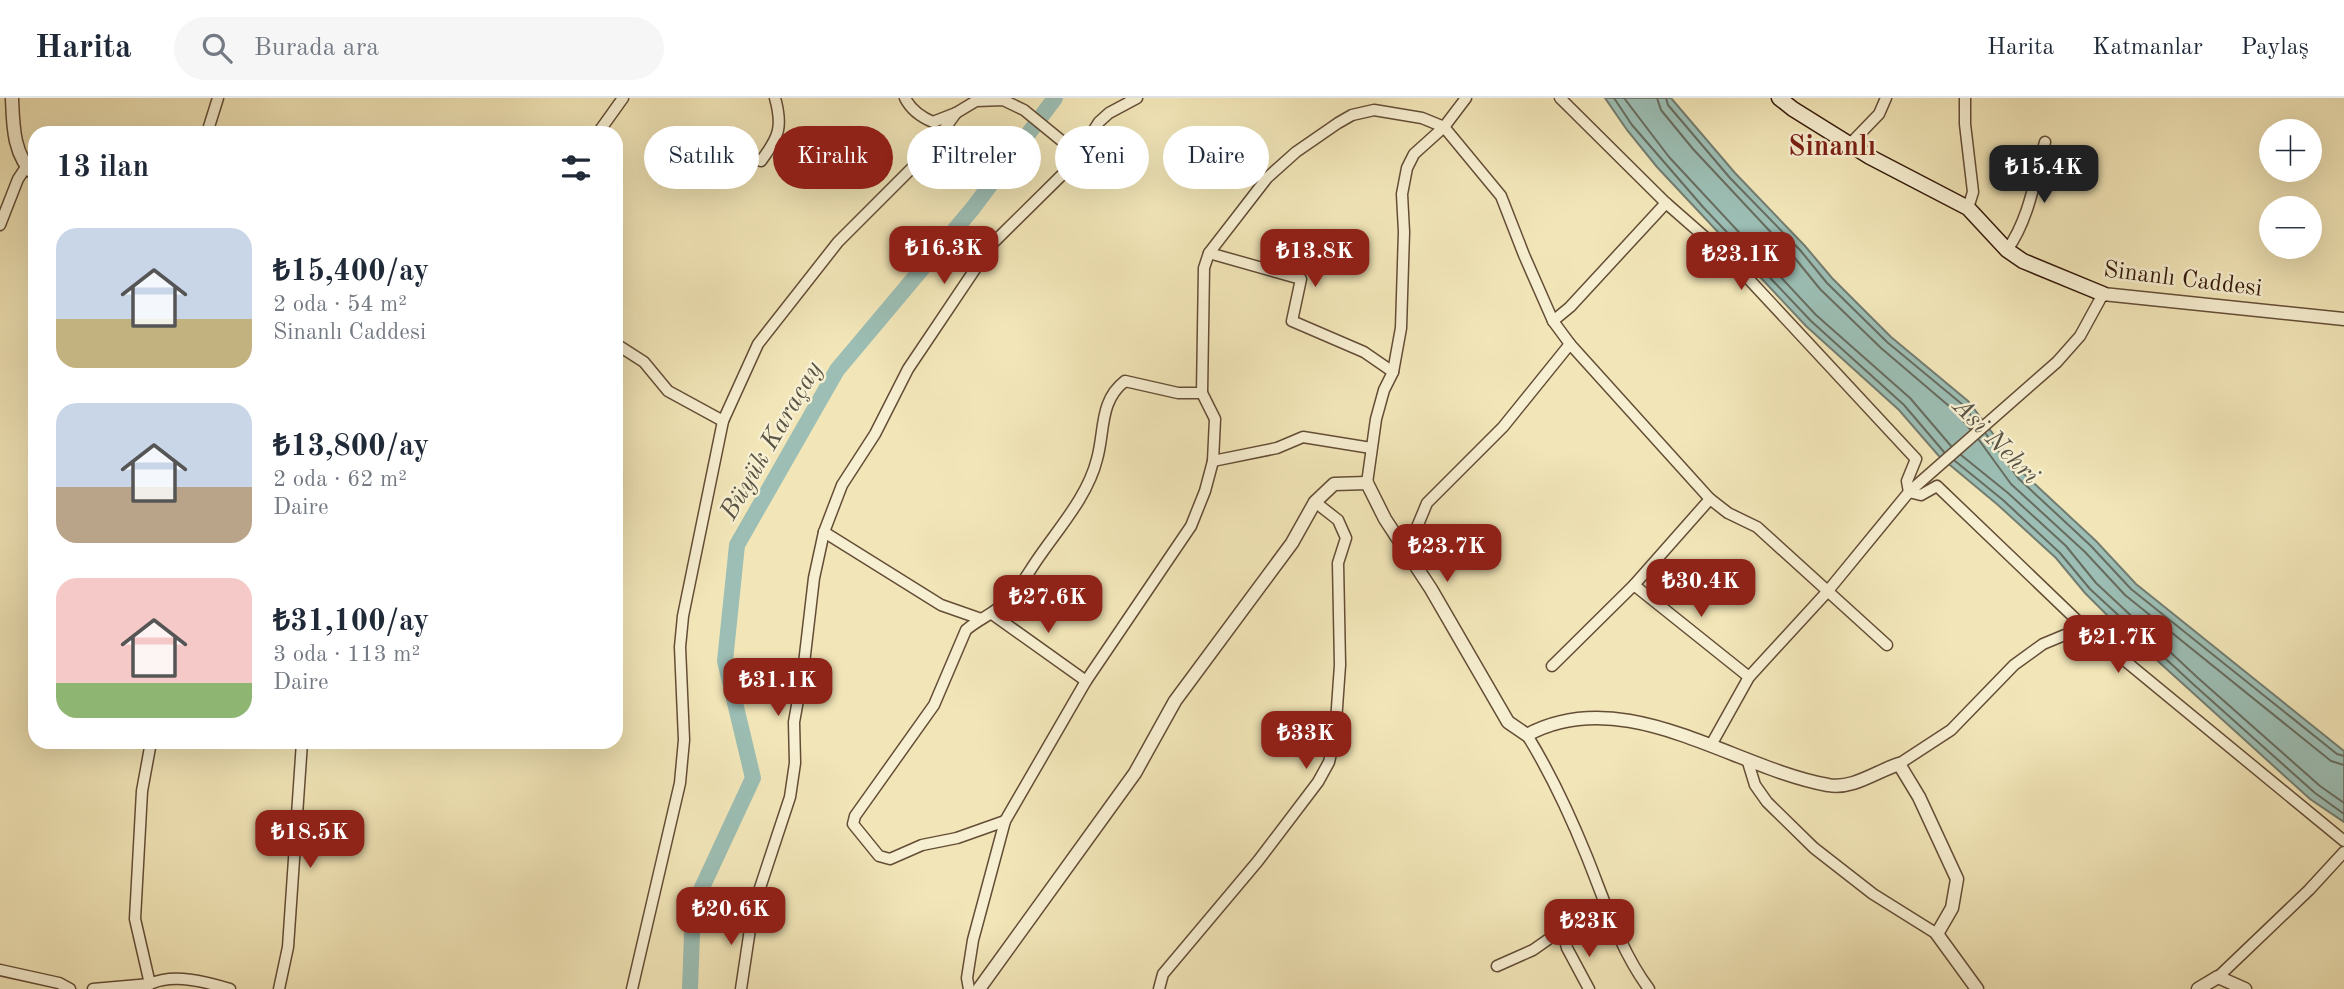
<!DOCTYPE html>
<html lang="tr">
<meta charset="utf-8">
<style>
body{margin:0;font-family:"Old Standard TT",serif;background:#f6f6f7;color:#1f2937;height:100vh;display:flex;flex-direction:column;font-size:26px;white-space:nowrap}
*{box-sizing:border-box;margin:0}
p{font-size:23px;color:#747a83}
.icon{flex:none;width:38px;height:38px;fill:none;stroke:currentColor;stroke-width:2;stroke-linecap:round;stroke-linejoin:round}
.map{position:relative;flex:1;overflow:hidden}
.side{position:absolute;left:28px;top:28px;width:595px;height:623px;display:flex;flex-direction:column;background:#fff;border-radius:21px;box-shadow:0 7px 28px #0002}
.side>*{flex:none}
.hud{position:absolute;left:644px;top:28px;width:665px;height:63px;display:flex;gap:14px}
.fabs{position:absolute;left:2259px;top:21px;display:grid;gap:14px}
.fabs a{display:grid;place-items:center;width:63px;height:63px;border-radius:50%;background:#fff;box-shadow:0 7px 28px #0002;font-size:35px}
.price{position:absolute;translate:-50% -60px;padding:0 16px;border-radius:14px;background:#8f2418;color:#fff;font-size:23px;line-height:46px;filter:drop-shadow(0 2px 4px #0008)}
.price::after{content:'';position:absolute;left:50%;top:42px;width:21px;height:16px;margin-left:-10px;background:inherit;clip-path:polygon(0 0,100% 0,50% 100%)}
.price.selected{background:#222;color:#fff}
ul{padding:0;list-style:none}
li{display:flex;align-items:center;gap:21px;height:175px;padding:0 28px}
li span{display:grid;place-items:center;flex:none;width:196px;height:140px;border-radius:21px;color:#555}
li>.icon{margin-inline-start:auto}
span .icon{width:84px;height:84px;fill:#fffc;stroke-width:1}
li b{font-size:30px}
h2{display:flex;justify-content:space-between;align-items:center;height:84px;padding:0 28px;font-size:30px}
.chip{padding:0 24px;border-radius:32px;background:#fff;box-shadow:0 7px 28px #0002;font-size:24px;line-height:63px}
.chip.selected{background:#8f2418;color:#fff}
header{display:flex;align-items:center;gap:42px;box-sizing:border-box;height:98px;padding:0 35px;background:#fff;border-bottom:2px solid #e0e1e3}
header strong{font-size:33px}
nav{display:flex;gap:38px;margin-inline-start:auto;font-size:24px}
.search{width:490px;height:63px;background:#f6f6f7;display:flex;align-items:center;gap:18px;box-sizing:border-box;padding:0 24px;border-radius:38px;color:#747a83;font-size:26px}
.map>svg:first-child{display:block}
</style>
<header>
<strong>Harita</strong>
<div class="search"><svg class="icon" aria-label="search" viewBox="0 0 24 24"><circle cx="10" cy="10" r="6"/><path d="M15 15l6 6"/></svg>Burada ara</div>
<nav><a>Harita</a><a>Katmanlar</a><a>Paylaş</a></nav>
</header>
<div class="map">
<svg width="2344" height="891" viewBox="0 0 2344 891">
<rect width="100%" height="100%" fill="#f2e6b8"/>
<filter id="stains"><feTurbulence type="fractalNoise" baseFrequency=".00286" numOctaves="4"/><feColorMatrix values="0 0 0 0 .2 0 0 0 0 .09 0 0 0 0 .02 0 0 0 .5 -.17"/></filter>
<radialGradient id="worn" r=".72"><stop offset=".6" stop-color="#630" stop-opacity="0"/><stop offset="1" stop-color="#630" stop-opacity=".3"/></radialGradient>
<polygon fill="#9cbeb4" stroke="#737c70" stroke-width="2" points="1605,0 1671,0 1735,75 1805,148 1832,180 1891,239 1968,303 2023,375 2096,443 2136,486 2344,653 2344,724 2310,701 2107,517 2085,495 2056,460 1998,407 1938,357 1899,312 1806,228 1657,69 1627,32"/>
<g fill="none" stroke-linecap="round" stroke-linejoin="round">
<g stroke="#686c5f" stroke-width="2">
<polyline points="1614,0 1632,27 1703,109 1811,223 1904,307 1944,354"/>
<polyline points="1624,0 1669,59 1816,217 1910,300 1951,348"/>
<polyline points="1657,0 1661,12 1693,51 1794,159 1820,191 1881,250 1956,314 1970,331"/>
<polyline points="1666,0 1668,7 1730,80 1800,152 1827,185 1887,244 1963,307 1977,325"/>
<polyline points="1986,336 2018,380 2091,448 2131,491 2337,656 2344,658"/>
<polyline points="1979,342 2011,386 2085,454 2125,497 2331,663 2344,667"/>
<polyline points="1961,357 2008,395 2066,448 2096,485 2198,580 2320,688 2344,705"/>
<polyline points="1955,363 2003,402 2060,455 2090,491 2193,586 2315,695 2344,716"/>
</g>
<polyline stroke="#9cbeb4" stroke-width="16" points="690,891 693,809 753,680 725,563 737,447 837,272 973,110 1055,0"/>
<defs>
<g id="minor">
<path d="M905,0C911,12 921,19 933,24L956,15L976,3L1003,2L1024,12L1079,57"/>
<polyline points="1560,0 1666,105 1731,162 1916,361 1907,383 1909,394 1921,397 1937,388 2084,529 2344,743"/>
<polyline points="1965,0 1965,26 1973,94 1968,110"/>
<polyline points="207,35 218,0"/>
<polyline points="598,35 623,0"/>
<polyline points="1850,46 1879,16 1886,0"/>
<path d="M761,63C779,39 783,29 775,0"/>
<polyline points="0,127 18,81 26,69"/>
<path d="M2007,152C2029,122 2035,80 2045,44"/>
<polyline points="1209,155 1301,181 1292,223 1364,254 1393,274"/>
<polyline points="1553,223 1570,209 1666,105"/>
<polyline points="616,246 644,264 668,293 723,323"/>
<polyline points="1213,363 1277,350 1303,339 1371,350"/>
<polyline points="1367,385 1376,321 1384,292 1393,274 1401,230 1404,134 1402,96 1407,70 1414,56 1444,29 1466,0"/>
<polyline points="824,434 941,507 981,521"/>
<polyline points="1414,463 1412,441 1427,405 1503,329 1570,246"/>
<polyline points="1634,487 1749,579"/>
<polyline points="992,516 1086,583"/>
<polyline points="1552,568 1634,487 1710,401"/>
<path d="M1527,637C1551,676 1570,717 1587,759C1605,804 1620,852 1649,891"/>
<polyline points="1711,647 1749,579 1827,494 1909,394 2057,264 2080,238 2103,196"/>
<polyline points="1747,661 1755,687 1767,704 1814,750 1873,796 1937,836"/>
<polyline points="1899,666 1951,632 2014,567 2043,546 2084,529"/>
<path d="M1005,723L957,740L922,747L890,761L879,758L853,726L855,718L934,607L966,532C980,520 996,515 1009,501C1020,490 1028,475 1037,462C1058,431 1088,398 1097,361C1105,333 1099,303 1125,283L1178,295H1202"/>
<polyline points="1563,834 1567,850 1589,891"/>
<polyline points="1497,868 1533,852 1553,838 1607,814"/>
<polyline points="0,872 59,885 70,891"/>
<polyline points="2218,879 2309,792 2344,754"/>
<polyline points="150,886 135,821 142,693 151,644"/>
<path d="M93,891L150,886C174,875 206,884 230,891"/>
<polyline points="279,891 288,849 302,644"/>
<polyline points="632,891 680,685 684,642 680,549 683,518 723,323 758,246 838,144 927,55 956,15"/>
<polyline points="741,891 753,811 790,699 795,665 794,624 803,574 814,480 824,434 842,387 875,336 908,271 992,146 1071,68 1099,24 1109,15 1137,0"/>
<polyline points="969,891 967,880 973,842 1005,723 1086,583 1191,428 1205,393 1213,363 1215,321 1202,295 1204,170 1209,155 1267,80 1296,54 1338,25 1352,17 1374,12 1422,20 1444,29 1501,98 1524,157 1553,223 1570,246 1710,401 1728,415 1757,429 1887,547"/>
<polyline points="1159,891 1163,876 1258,763 1318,684 1329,664 1335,638 1340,567 1338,465 1346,440 1338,422 1315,404"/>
</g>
<g id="tertiary">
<path d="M12,0C13,27 13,58 35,77"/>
<polyline points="2103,196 2344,221"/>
<path d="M979,891L1135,675L1175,603L1292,445L1315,404L1334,386L1367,385L1385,421L1431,491L1508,624L1527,637C1625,584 1733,670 1828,687C1852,692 1877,673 1899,666L1919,699L1957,781L1952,810L1937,836L1977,891"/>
<polyline points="2198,891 2218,879 2245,891"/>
</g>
<polyline id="secondary" points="1779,0 1793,11 1870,59 1968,110 2007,152 2023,163 2103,196"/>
</defs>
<use href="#minor" stroke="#644d36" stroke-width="13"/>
<use href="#tertiary" stroke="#644d36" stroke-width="15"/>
<use href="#secondary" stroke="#351a0a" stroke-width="17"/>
<use href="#minor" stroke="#f7efd1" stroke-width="10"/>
<use href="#tertiary" stroke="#f7efd1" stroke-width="12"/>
<use href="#secondary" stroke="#f7efd1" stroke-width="14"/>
</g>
<g text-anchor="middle" stroke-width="5" stroke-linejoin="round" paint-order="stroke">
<g font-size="24" fill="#351a0a" stroke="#f7efd1">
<text transform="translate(2183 180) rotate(7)" y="8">Sinanlı Caddesi</text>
</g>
<g font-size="26" font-style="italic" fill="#595346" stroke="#f7efd1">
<text transform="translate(770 342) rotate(-60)" y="9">Büyük Karaçay</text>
<text transform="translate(1997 342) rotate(45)" y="9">Asi Nehri</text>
</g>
<g font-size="28" font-weight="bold" fill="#7a1f14" stroke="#f7efd1">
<text x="1832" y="57">Sinanlı</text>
</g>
</g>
<rect width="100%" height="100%" filter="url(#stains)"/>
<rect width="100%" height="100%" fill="url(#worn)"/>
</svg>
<div class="fabs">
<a>+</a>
<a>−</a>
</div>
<b class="price selected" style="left:2044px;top:107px">₺15.4K</b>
<b class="price" style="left:944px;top:188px">₺16.3K</b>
<b class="price" style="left:1315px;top:191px">₺13.8K</b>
<b class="price" style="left:1741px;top:194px">₺23.1K</b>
<b class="price" style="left:1447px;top:486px">₺23.7K</b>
<b class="price" style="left:1701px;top:521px">₺30.4K</b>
<b class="price" style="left:1048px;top:537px">₺27.6K</b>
<b class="price" style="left:2118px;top:577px">₺21.7K</b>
<b class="price" style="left:778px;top:620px">₺31.1K</b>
<b class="price" style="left:1306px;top:673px">₺33K</b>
<b class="price" style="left:310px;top:772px">₺18.5K</b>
<b class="price" style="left:731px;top:849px">₺20.6K</b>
<b class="price" style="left:1589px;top:861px">₺23K</b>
<div class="hud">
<a class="chip">Satılık</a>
<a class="chip selected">Kiralık</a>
<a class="chip">Filtreler</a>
<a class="chip">Yeni</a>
<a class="chip">Daire</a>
</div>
<section class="side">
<h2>13 ilan<svg class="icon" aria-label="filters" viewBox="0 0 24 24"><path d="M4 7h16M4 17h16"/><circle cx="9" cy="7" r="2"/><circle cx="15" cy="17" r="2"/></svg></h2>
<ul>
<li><span style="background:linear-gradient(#c9d6e8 65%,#c2b280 0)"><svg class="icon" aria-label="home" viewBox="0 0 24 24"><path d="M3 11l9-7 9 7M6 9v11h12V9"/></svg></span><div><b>₺15,400/ay</b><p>2 oda · 54 m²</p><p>Sinanlı Caddesi</p></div></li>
<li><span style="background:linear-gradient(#c9d6e8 60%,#b9a48a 0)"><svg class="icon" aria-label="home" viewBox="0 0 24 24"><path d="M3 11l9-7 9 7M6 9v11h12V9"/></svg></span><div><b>₺13,800/ay</b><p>2 oda · 62 m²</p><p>Daire</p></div></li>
<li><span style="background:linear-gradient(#f6c9c9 75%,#8fb573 0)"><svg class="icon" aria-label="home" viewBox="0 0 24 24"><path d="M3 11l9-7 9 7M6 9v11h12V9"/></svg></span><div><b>₺31,100/ay</b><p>3 oda · 113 m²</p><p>Daire</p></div></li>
</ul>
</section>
</div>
